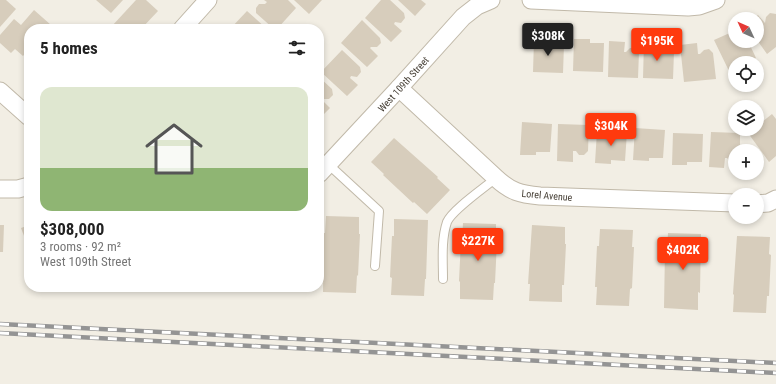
<!DOCTYPE html>
<meta charset="utf-8">
<style>
body{margin:0;font-family:"Roboto Condensed",sans-serif;background:#f6f6f6;color:#222;height:100vh;display:flex;flex-direction:column;font-size:15px;white-space:nowrap}
*{box-sizing:border-box;margin:0}
p{font-size:13px;color:#767676}
.icon{flex:none;width:22px;height:22px;fill:none;stroke:currentColor;stroke-width:2;stroke-linecap:round;stroke-linejoin:round}
.map{position:relative;flex:1;overflow:hidden}
.panel{position:absolute;left:24px;top:24px;width:300px;height:268px;display:flex;flex-direction:column;background:#fff;border-radius:16px;box-shadow:0 2px 6px #0003}
.panel>*{flex:none}
.needle{width:26px;rotate:314deg}
.tools{position:absolute;left:728px;top:12px;display:grid;gap:8px}
.tools a{display:grid;place-items:center;width:36px;height:36px;border-radius:50%;background:#fff;box-shadow:0 2px 6px #0003;font-size:20px}
.price{position:absolute;translate:-50% -34px;padding:0 9px;border-radius:4px;background:#ff3a0e;color:#fff;font-size:13px;line-height:26px;filter:drop-shadow(0 1px 2px #0008)}
.price::after{content:'';position:absolute;left:50%;top:24px;width:12px;height:9px;margin-left:-6px;background:inherit;clip-path:polygon(0 0,100% 0,50% 100%)}
.price.current{background:#222;color:#fff}
ul{padding:0;list-style:none}
li{display:grid;align-content:center;gap:8px;height:212px;padding:0 16px}
li span{display:grid;place-items:center;height:124px;border-radius:12px;color:#555}
li>.icon{margin-inline-start:auto}
span .icon{width:72px;height:72px;fill:#fffc;stroke-width:1}
li b{font-size:17px}
h2{display:flex;justify-content:space-between;align-items:center;height:48px;padding:0 16px;font-size:17px}
.map>svg:first-child{display:block}
</style>
<div class="map">
<svg width="776" height="384" viewBox="0 0 776 384">
<rect width="100%" height="100%" fill="#f2eee4"/>
<g fill="#d7cdbc">
<polygon points="0,0 6,0 16,9 0,27"/>
<polygon points="96,0 123,0 111,13"/>
<polygon points="136,0 146,0 158,11 141,29 114,29 112,26"/>
<polygon points="264,0 288,0 296,8 277,29 274,29 256,13 256,8 259,4 265,4 267,2"/>
<polygon points="294,0 322,0 309,14"/>
<polygon points="381,0 390,0 404,13 405,18 401,23 395,22 394,24 402,31 391,42 365,18"/>
<polygon points="398,0 421,0 426,4 415,16"/>
<polygon points="34,10 51,25 47,29 29,29 29,49 23,56 15,49 11,53 0,43 0,35 14,19 21,25"/>
<polygon points="247,11 267,29 230,29"/>
<polygon points="770,13 776,14 776,47 767,54 757,40 757,19 753,19 758,15 765,23 766,17"/>
<polygon points="362,20 380,38 381,43 377,47 371,47 370,48 378,56 367,67 341,43"/>
<polygon points="732,32 735,32 735,41 748,41 756,58 746,63 735,63 735,68 729,71 714,40"/>
<polygon points="574,39 590,39 590,43 604,43 603,72 573,71"/>
<polygon points="534,40 550,41 549,44 564,45 563,73 533,72"/>
<polygon points="609,41 625,42 624,52 626,52 630,48 636,48 639,52 638,78 608,77"/>
<polygon points="644,42 659,43 659,51 674,52 673,79 643,78"/>
<polygon points="697,43 698,54 700,54 704,50 709,49 713,53 716,79 684,82 680,45"/>
<polygon points="342,50 360,67 361,72 357,77 351,76 350,78 358,85 347,96 321,72"/>
<polygon points="29,58 29,68 24,64"/>
<polygon points="319,77 332,89 333,95 329,99 323,99 322,100 330,108 319,119"/>
<polygon points="772,114 776,119 776,156 769,162 748,133 753,129 757,129 757,126"/>
<polygon points="522,122 552,124 550,152 536,152 536,155 520,155"/>
<polygon points="558,124 589,125 588,151 584,155 579,155 576,151 573,151 573,162 557,161"/>
<polygon points="635,128 665,130 663,158 649,158 649,161 633,160"/>
<polygon points="597,131 627,132 625,161 611,160 611,164 595,163"/>
<polygon points="711,132 740,133 740,151 735,151 735,162 731,162 727,158 725,158 724,168 709,167"/>
<polygon points="673,133 703,134 702,162 687,162 687,165 672,165"/>
<polygon points="394,138 438,177 437,178 450,190 427,214 414,202 413,203 383,175 384,174 371,162"/>
<polygon points="326,216 359,217 359,234 360,234 358,276 357,275 356,293 323,292 324,233 325,233"/>
<polygon points="394,219 428,220 426,279 425,279 424,296 391,295 392,278 390,277 392,236 394,236"/>
<polygon points="463,223 496,224 496,242 497,241 495,283 494,283 493,300 460,299 460,282 459,281 461,240 462,240"/>
<polygon points="0,225 4,225 3,252 0,252"/>
<polygon points="29,225 29,249 21,228"/>
<polygon points="532,225 565,227 565,244 566,244 564,285 562,285 562,302 529,301 530,284 528,284"/>
<polygon points="600,229 633,230 632,247 634,247 632,288 630,289 629,306 596,305 597,287 595,287 597,246 599,246"/>
<polygon points="668,233 701,234 700,293 698,292 698,310 664,308 665,250 667,250"/>
<polygon points="737,236 770,237 769,254 771,255 769,296 767,296 766,313 733,312 734,295 733,294"/>
</g>
<g fill="none" stroke-linecap="round" stroke-linejoin="round">
<defs>
<g id="service">
<polyline points="328,164 379,211 375,266"/>
<path d="M443,279C443,261 441,240 447,222C452,210 484,188 496,178"/>
</g>
<g id="minor">
<polyline points="531,0 688,7 699,6 716,0"/>
<polyline points="182,29 208,0"/>
<path d="M399,88L496,178C511,192 520,194 540,196L735,203"/>
<polyline points="0,91 29,117"/>
<polyline points="319,174 399,88 463,17 477,6 491,0"/>
<polyline points="0,189 18,189 29,186"/>
<polyline points="757,204 768,203 776,199"/>
</g>
</defs>
<use href="#service" stroke="#c1b9a9" stroke-width="10"/>
<use href="#minor" stroke="#c1b9a9" stroke-width="19"/>
<use href="#service" stroke="#fff" stroke-width="8"/>
<use href="#minor" stroke="#fff" stroke-width="17"/>
<defs>
<g id="rail">
<polyline points="0,324 776,363"/>
<polyline points="0,333 776,373"/>
</g>
</defs>
<use href="#rail" stroke="#949494" stroke-width="4.5"/>
<use href="#rail" stroke="#fff" stroke-width="3" stroke-dasharray="9" stroke-linecap="butt"/>
</g>
<g text-anchor="middle" stroke-width="3" stroke-linejoin="round" paint-order="stroke">
<g font-size="10" fill="#453e34" stroke="#fff">
<text transform="translate(403 84) rotate(-48)" y="4">West 109th Street</text>
<text transform="translate(547 195) rotate(5)" y="4">Lorel Avenue</text>
</g>
</g>
</svg>
<div class="tools">
<a><svg class="needle" viewBox="-14 -14 28 28"><path d="M0-13l5 13h-10z" fill="#e53935"/><path d="M0 13l5-13h-10z" fill="#767676"/></svg></a>
<a><svg class="icon" aria-label="locate" viewBox="0 0 24 24"><circle cx="12" cy="12" r="6"/><path d="M12 2v4M12 18v4M2 12h4M18 12h4"/></svg></a>
<a><svg class="icon" aria-label="layers" viewBox="0 0 24 24"><path d="M12 4l9 5-9 5-9-5zM3 14l9 5 9-5"/></svg></a>
<a>+</a>
<a>−</a>
</div>
<b class="price current" style="left:548px;top:57px">$308K</b>
<b class="price" style="left:657px;top:62px">$195K</b>
<b class="price" style="left:611px;top:147px">$304K</b>
<b class="price" style="left:478px;top:262px">$227K</b>
<b class="price" style="left:683px;top:271px">$402K</b>
<section class="panel">
<h2>5 homes<svg class="icon" aria-label="filters" viewBox="0 0 24 24"><path d="M4 7h16M4 17h16"/><circle cx="9" cy="7" r="2"/><circle cx="15" cy="17" r="2"/></svg></h2>
<ul>
<li><span style="background:linear-gradient(#dfe7d0 65%,#8fb573 0)"><svg class="icon" aria-label="home" viewBox="0 0 24 24"><path d="M3 11l9-7 9 7M6 9v11h12V9"/></svg></span><div><b>$308,000</b><p>3 rooms · 92 m²</p><p>West 109th Street</p></div></li>
</ul>
</section>
</div>
